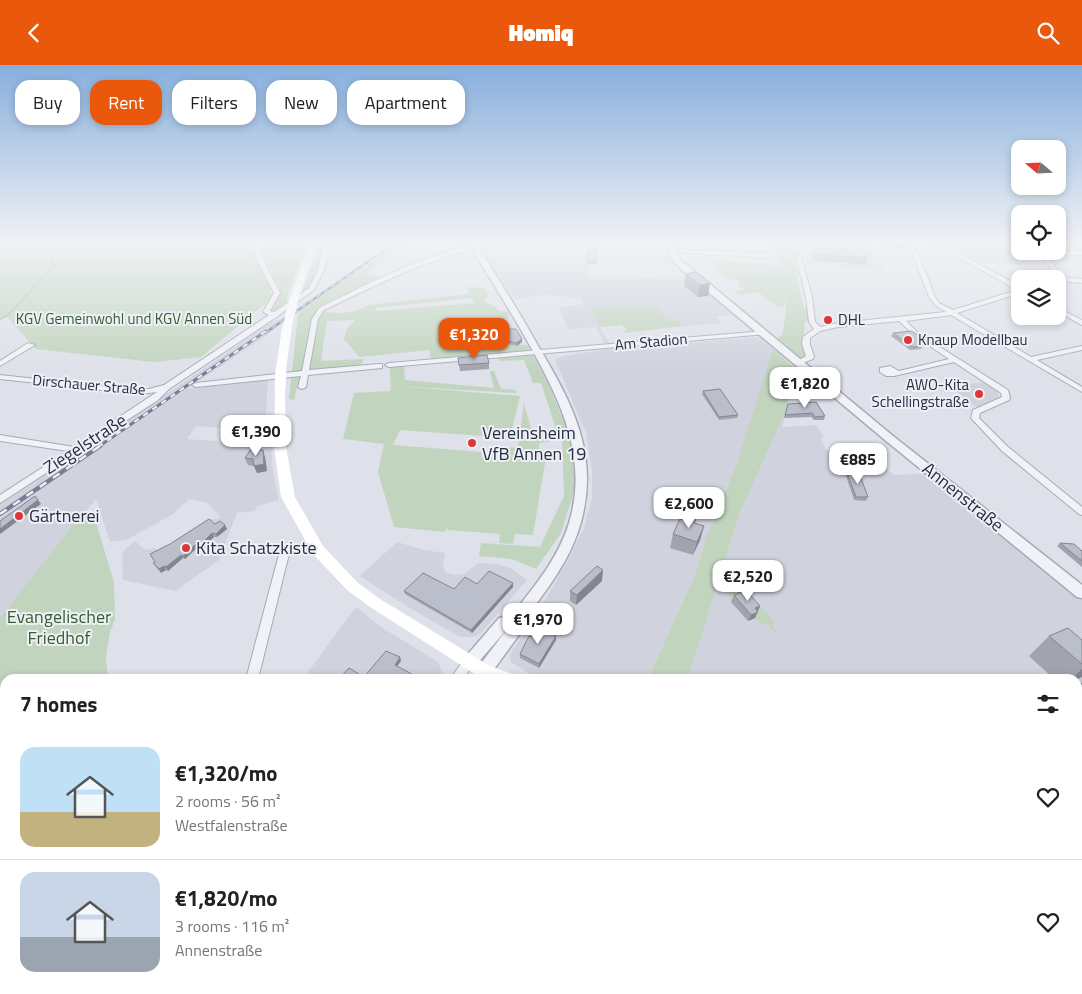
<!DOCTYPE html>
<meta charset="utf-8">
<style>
body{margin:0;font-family:"Titillium Web",sans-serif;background:#f6f6f6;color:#222;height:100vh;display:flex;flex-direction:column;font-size:19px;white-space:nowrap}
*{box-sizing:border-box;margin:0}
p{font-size:16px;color:#767676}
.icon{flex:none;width:28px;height:28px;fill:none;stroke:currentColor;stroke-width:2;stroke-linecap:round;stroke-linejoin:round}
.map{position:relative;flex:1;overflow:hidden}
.side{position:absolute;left:0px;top:609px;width:1082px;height:321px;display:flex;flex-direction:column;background:#fff;border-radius:15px 15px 0 0;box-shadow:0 2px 8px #0003}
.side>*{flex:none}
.top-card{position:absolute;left:15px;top:15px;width:500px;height:45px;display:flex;gap:10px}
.needle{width:32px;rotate:289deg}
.tools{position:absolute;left:1011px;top:75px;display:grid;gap:10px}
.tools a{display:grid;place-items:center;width:55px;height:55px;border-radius:10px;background:#fff;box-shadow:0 2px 8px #0003;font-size:25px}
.price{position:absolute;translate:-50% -42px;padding:0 11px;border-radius:10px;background:#fff;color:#222;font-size:16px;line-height:32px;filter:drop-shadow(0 1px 2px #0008)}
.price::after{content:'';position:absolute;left:50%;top:30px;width:15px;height:11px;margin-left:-8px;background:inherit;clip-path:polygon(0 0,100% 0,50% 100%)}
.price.current{background:#ea580c;color:#fff}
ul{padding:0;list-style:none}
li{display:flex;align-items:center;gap:15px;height:125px;padding:0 20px}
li+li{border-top:1px solid #e0e0e0}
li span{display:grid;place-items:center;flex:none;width:140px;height:100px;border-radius:15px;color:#555}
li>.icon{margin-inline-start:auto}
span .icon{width:60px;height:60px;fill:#fffc;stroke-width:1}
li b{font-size:21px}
h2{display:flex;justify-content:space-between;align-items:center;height:60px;padding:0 20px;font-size:21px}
.tag{padding:0 18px;border-radius:15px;background:#fff;box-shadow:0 2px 8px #0003;font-size:18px;line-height:45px}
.tag.current{background:#ea580c;color:#fff}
header{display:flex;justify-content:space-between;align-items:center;height:65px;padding:0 20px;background:#ea580c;color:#fff;font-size:22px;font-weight:800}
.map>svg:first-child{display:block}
</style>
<header><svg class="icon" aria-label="back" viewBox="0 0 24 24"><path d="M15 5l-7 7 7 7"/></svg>Homiq<svg class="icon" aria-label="search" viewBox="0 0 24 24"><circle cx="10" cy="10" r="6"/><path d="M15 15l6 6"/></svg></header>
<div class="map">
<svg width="1082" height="929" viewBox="0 0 1082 929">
<rect width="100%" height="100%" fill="#dee1e9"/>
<g fill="#d0d3de">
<polygon points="332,176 388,176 373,185 368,184 358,191 330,188"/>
<polygon points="481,176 578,176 585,185 587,197 586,212 598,212 599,214 630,214 687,211 733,250 716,251 721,258 683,261 678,255 600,262 609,278 604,278 596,262 568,264 559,243 582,239 581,233 551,231 551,229 515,234 479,181"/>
<polygon points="778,176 867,176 885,205 807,200 805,193 789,192"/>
<polygon points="632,189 668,192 673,199 646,199 632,195"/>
<polygon points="296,247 265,272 186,324 268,315 265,366 196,361 187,374 271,380 273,407 279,435 257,441 255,446 237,448 219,495 175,526 123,515 122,490 126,483 135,476 145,485 155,483 158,486 178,475 206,455 221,453 208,438 189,434 173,449 128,474 110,477 96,434 0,553 0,437 189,314 270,258"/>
<polygon points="758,272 773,284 767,307 736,401 707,470 695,510 648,614 537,614 511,597 510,591 513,584 534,555 569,493 584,463 592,432 592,405 586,368 555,295 560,292 606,284"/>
<polygon points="985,317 996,325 999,331 998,333 977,342 949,321"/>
<polygon points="787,343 782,362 816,360 824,372 820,372 826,385 865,384 894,410 922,409 1082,535 1082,929 785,929 783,925 1078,925 1078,614 688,614 739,450"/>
<polygon points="397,477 424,485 445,488 443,500 445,507 454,510 464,509 478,498 495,499 511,503 527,515 482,567 473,572 460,572 408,542 360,511"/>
<polygon points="356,542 381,562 438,597 443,608 441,614 307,614 308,607"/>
<polygon points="288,925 601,925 600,929 286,929"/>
<polygon points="655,925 753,925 755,929 654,929"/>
</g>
<g fill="#c1d4be" fill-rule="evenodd">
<polygon points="0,176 182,176 182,177 214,176 226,180 249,180 270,222 272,233 201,292 154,297 36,284 7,252 0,255"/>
<polygon points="302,176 306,179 284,241 278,245 271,246 278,234 280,224 260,183 269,178"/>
<path d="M321,176H324C320,195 317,217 301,230Z"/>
<path d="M402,176H412L365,209L381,212L317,243C332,251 354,249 368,240L468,229L469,222L485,223L488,232L483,236L496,242L498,246L508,247L510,252L507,253L504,264L494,279L527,280L549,321L572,376L575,423L561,468L536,504L512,494L479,491L481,478L540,482L564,431L562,374L539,378V384L546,392L533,470L515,469L513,479L499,478L500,469L447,465V460L445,467L394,462L378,407L384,379L343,374L354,328L390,326L391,320L389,300L404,299L405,315L494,323L490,306H494L501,324L516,325V328L397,321L520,331L510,373L400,365L393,380L494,388L498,382L518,383L524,338L532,367L556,364L541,318H533L524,295L499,296V290L431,295L429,285L359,292L344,274L347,264L355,255L327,256L321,296L364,294L360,301L301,305L294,335L289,334L298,250L301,245ZM472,233L475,238L375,246L376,243Z"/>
<path d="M767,176H778C785,187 795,197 799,209H796L804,243L808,244L809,256H805C804,268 802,278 807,289L801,295L775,275L783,269L786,242L785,225V241L778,242L758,227L739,230L735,227L749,222H739V215L727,214L711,195L779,200L783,216L778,192Z"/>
<polygon points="959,176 1009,176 998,177 1029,200 978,197 954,183 968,180"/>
<polygon points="658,241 666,256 678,255 683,261 624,268 626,264 621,260 600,262 591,244 593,242"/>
<polygon points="773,284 796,304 787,343 739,450 688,614 648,614 695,510 707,470 736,401"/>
<polygon points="80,451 94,451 114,517 115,554 110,567 106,593 108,614 5,614 5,925 35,925 32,929 0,929 0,553"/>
<path d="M741,503L763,525L751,530L775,558L772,560L778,568L776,569L766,558L761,560L752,550L744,532L731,537C726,527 726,514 733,504Z"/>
</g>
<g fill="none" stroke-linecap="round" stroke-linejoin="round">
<polyline stroke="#95a8cd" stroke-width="1" points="0,254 7,251 54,201 49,181 41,176"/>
<defs>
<g id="minor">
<polygon points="219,176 261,177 275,176 275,177 263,180 259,186 280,228 270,246 274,247 309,223 318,205 325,176 331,176 324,205 314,225 278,251 169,324 158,335 0,438 0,430 68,386 0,376 0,370 74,382 157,327 149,328 128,328 0,314 0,310 128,324 149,324 164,320 269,250 263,247 274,228 253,186 257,180 222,178"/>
<polygon points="930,176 935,176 1020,221 1020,228 957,248 1031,292 1082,281 1082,285 1037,295 1082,322 1082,327 951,250 906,256 919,269 1008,325 1010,333 1009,335 980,348 979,353 1008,382 1082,442 1082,450 1079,449 1002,386 971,353 973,345 1002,332 1001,328 954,297 894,311 886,311 880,307 880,303 890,301 899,306 949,294 915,271 899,256 838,262 820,266 810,273 810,279 814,292 813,294 800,299 796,297 806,291 802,279 803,272 814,264 809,257 806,232 796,191 801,192 812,232 815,257 820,262 838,258 946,247 935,240 929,232 912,188 915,186 918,188 935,232 939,238 953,245 1017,225"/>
<path d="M476,180L478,181V183C424,195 373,222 324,245L318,254L309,305L379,299H382V303L308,310L306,322L302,324L298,322L301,311L196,322L192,320L196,318L302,306L312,254L319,243C366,220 424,189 476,180Z"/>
<polygon points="672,184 772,189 775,191 772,193 670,187 670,185"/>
<polygon points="1037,186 1082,186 1082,190 1045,189 1060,208 1061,212 1082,214 1082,218 1058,216 1058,214 1055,214 1054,208"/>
<polygon points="1058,243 1082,255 1082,260 1058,247"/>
<polygon points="764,266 767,268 766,269 389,302 385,300 389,298"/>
<polygon points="28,278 35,280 0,301 0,296"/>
<polygon points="288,480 292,481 293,484 288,493 258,614 246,614 278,493 284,481"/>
<polygon points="470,591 474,592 476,596 463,614 450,614 466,592"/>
<polygon points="96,925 114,925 112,929 94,929"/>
<polygon points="261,925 279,925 277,929 259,929"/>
<polygon points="642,925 660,925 659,929 641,929"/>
</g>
<g id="tertiary">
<path d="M474,176H480V185C500,216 519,247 537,279C571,336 600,388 581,457C571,495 545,527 522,558L523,563L521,567L489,611L484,613L479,611L476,606L479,601L508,563L475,601L470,602L465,601L462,596L499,553L511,551C534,522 558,494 569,458C589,393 560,335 529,279C511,247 492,216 472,185Z"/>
<polygon points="666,176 672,176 680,195 688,201 893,371 1082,520 1082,533 1077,532 885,375 682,205 673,196"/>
</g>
</defs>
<use href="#minor" stroke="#a7abb7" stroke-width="2"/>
<use href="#tertiary" stroke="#a7abb7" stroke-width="3"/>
<use href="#minor" fill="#f1f2f7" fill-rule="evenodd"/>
<use href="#tertiary" fill="#f1f2f7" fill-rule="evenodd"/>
<g fill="#fff" fill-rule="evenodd">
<polygon points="310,176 318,176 298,234 297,236 291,236 290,234"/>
<polygon points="287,259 292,262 286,304 281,307 276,304 282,262"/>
<polygon points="280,320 285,323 286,382 295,432 323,481 357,517 380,534 490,601 512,609 514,614 485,614 478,611 370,542 347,525 313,489 281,432 274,382 275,323"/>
<polygon points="754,925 779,925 781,929 756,929"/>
</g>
<defs>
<polyline id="rail-far2" points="265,268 398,176"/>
<polyline id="rail-far1" points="98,382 266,266"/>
<polyline id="rail" points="0,449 100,381"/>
</defs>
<use href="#rail-far2" stroke="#767d94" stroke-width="2.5"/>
<use href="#rail-far1" stroke="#767d94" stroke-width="3"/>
<use href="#rail" stroke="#767d94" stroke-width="4.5"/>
<use href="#rail-far2" stroke="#eef0f6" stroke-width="1" stroke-dasharray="4.5" stroke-linecap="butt"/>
<use href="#rail-far1" stroke="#eef0f6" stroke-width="2" stroke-dasharray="5.5" stroke-linecap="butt"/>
<use href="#rail" stroke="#eef0f6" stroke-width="2.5" stroke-dasharray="8" stroke-linecap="butt"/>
<polyline stroke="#fff" stroke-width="9" points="287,262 294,234"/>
<polyline stroke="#fff" stroke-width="11" points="280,323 281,304"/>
</g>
<g fill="#a1a4af">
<polygon points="481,176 488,176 487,183 482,183"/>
<polygon points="885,176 909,176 905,184 886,182"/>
<polygon points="843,178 868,193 865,199 816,196 811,189 813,184 841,184"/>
<polygon points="589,181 597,182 596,200 587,199"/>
<polygon points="686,209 710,218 708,231 698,232 684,221"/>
<polygon points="506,264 522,274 522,277 517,281 504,278 504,275 508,271 506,267"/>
<polygon points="893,268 926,276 924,280 921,280 922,281 921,284 910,285 891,271"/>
<polygon points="458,293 489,298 489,304 460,306"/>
<polygon points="703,326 738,350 737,353 719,355 702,329"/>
<polygon points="788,339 825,351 824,355 814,355 811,352 784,353"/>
<polygon points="265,392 267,406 257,408 254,401 248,400 245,393"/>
<polygon points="847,408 868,432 866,436 854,435 846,411"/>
<polygon points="684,455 704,461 700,475 693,490 670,483 673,469"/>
<polygon points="215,459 225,460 227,464 217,472 214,472 202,483 198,482 185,494 183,493 168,506 166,505 161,508 156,502 153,498"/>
<polygon points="1060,478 1082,486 1082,502 1057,481"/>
<polygon points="602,516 576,540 570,536 570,526"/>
<polygon points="477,519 513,522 472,568 405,529 404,526 454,524"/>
<polygon points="734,530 760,541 755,553 748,556 731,537"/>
<polygon points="556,571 556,575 539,603 520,593 520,589 532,572"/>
<polygon points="1049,571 1082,575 1082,612 1081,612 1078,614 1054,614 1029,591"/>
<polygon points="1078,616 1079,622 1082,625 1082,681 1078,677"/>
<polygon points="792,925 830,925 824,929 794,929"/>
</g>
<g fill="#83868f">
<polygon points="710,218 708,231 698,232 700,220"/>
<polygon points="522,274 522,277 517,281 516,278"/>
<polygon points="263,385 265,392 267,406 257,408 254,401"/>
<polygon points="38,435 41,439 0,469 0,464"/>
<polygon points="225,460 227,464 217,472 216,469"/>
<polygon points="704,461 700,475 693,490 697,477"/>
<polygon points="212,468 214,472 202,483 200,480"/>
<polygon points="196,479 198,482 185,494 183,491"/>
<polygon points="181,490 183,493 168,506 166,502"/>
<polygon points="164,501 166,505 161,508 159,504"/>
<polygon points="603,505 602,516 576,540 577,530"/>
<polygon points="513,518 513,522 472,568 471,565"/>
<polygon points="760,541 755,553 748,556 755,543"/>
<polygon points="556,571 556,575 539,603 539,599"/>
<polygon points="400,592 401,596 396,603 395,600"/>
<polygon points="1082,604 1082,612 1078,614 1071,614"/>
</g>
<g fill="#bbbfcc" stroke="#83868f">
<polygon points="481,176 487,176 487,179 482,179"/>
<polygon points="843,178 856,178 868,193 818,190 813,184 848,184"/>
<polygon points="589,181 597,182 596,197 587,196"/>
<polygon points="696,207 710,218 700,220 686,209"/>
<polygon points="506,264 516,264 522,274 516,278 504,275 509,270"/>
<polygon points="912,266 926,276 918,277 922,281 912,282 893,268"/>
<polygon points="487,290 489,298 459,300 458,293"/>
<polygon points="720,324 738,350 719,352 703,326"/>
<polygon points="816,337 825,351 815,352 812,348 785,350 788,339"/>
<polygon points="251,384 263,385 264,399 254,401 253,394 245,393"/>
<polygon points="847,408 859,408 868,432 856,432"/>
<polygon points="35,431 38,435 0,464 0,456"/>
<polygon points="686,451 696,454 694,458 704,461 697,477 673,469 680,454 684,455"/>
<polygon points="209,454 215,459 220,456 225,460 216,469 212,468 200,480 196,479 183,491 181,490 166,502 164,501 159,504 153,498 155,497 150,489 170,479"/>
<polygon points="1060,478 1074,479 1082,486 1082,496"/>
<polygon points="597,501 603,505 577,530 570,526"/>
<polygon points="489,506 513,518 471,565 404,526 423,508 454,524 465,512 477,519"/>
<polygon points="746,525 760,541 755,543 758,547 751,550 734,530"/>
<polygon points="539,562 556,571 539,599 520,589 529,571 532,572"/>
<polygon points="1068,563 1082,575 1082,599 1049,571"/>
<polygon points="386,586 400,592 395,600 421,614 339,614 349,603 364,612"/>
<polygon points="1078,616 1082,619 1078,622 1082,625 1082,642 1078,638"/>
<polygon points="711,925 736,925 738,929 713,929"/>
<polygon points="799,925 830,925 824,929 801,929"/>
</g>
<linearGradient id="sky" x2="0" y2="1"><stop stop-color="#87afdd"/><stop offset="0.58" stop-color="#f0f2f5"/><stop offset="1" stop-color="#f0f2f5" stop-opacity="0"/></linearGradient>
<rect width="1082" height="306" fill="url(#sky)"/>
<g fill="#db3638" stroke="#eef0f6" stroke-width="2">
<circle cx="828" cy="255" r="5"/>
<circle cx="908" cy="275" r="5"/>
<circle cx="979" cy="329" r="5"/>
<circle cx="472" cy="378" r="5"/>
<circle cx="19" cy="451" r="5"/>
<circle cx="186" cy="483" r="5"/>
</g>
<g text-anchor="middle" stroke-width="4" stroke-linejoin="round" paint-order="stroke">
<g font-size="15" fill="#345f31" stroke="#eef0f6">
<text x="134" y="259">KGV Gemeinwohl und KGV Annen Süd</text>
</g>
<g font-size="15" fill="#262c42" stroke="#eef0f6" text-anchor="start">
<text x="838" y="260">DHL</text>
<text x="918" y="280">Knaup Modellbau</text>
<text x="969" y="325" text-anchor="end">AWO-Kita<tspan x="969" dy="17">Schellingstraße</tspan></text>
</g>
<g font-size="15" fill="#262c42" stroke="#eef0f6">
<text transform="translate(651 277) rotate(-5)" y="5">Am Stadion</text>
<text transform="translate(89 320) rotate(5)" y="5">Dirschauer Straße</text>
</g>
<g font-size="18" fill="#262c42" stroke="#eef0f6" text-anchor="start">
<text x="482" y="374">Vereinsheim<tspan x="482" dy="21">VfB Annen 19</tspan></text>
<text x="29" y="457">Gärtnerei</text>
<text x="196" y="489">Kita Schatzkiste</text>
</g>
<g font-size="18" fill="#262c42" stroke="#eef0f6">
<text transform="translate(85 379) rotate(-33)" y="6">Ziegelstraße</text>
<text transform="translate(963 432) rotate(39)" y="6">Annenstraße</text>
</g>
<g font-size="18" fill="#345f31" stroke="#eef0f6">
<text x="59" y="558">Evangelischer<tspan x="59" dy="21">Friedhof</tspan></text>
</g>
</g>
</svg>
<div class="tools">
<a><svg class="needle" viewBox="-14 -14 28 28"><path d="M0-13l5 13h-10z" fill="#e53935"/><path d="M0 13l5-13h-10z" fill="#767676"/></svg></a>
<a><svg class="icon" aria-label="locate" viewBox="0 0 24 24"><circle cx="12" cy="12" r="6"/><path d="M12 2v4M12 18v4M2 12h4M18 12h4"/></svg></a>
<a><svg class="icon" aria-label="layers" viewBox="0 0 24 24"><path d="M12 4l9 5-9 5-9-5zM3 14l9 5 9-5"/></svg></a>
</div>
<b class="price current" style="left:474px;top:295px">€1,320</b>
<b class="price" style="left:805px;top:344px">€1,820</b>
<b class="price" style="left:256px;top:392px">€1,390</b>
<b class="price" style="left:858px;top:420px">€885</b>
<b class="price" style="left:689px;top:464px">€2,600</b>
<b class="price" style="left:748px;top:537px">€2,520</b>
<b class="price" style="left:538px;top:580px">€1,970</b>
<div class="top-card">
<a class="tag">Buy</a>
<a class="tag current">Rent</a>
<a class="tag">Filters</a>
<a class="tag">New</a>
<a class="tag">Apartment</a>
</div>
<section class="side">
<h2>7 homes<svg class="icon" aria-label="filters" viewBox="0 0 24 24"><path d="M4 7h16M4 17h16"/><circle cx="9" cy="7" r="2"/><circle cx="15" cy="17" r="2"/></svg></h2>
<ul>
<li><span style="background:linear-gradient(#bfe0f5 65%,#c2b280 0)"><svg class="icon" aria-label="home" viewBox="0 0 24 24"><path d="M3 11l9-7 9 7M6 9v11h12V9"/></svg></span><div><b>€1,320/mo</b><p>2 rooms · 56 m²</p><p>Westfalenstraße</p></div><svg class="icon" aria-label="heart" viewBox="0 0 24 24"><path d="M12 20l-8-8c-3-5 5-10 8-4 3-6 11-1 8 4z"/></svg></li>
<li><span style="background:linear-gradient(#c9d6e8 65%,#9aa5b1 0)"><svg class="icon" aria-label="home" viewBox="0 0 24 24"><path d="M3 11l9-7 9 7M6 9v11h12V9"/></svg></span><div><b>€1,820/mo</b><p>3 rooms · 116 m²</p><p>Annenstraße</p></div><svg class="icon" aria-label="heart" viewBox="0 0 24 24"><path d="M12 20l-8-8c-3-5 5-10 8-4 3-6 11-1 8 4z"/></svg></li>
</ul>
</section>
</div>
